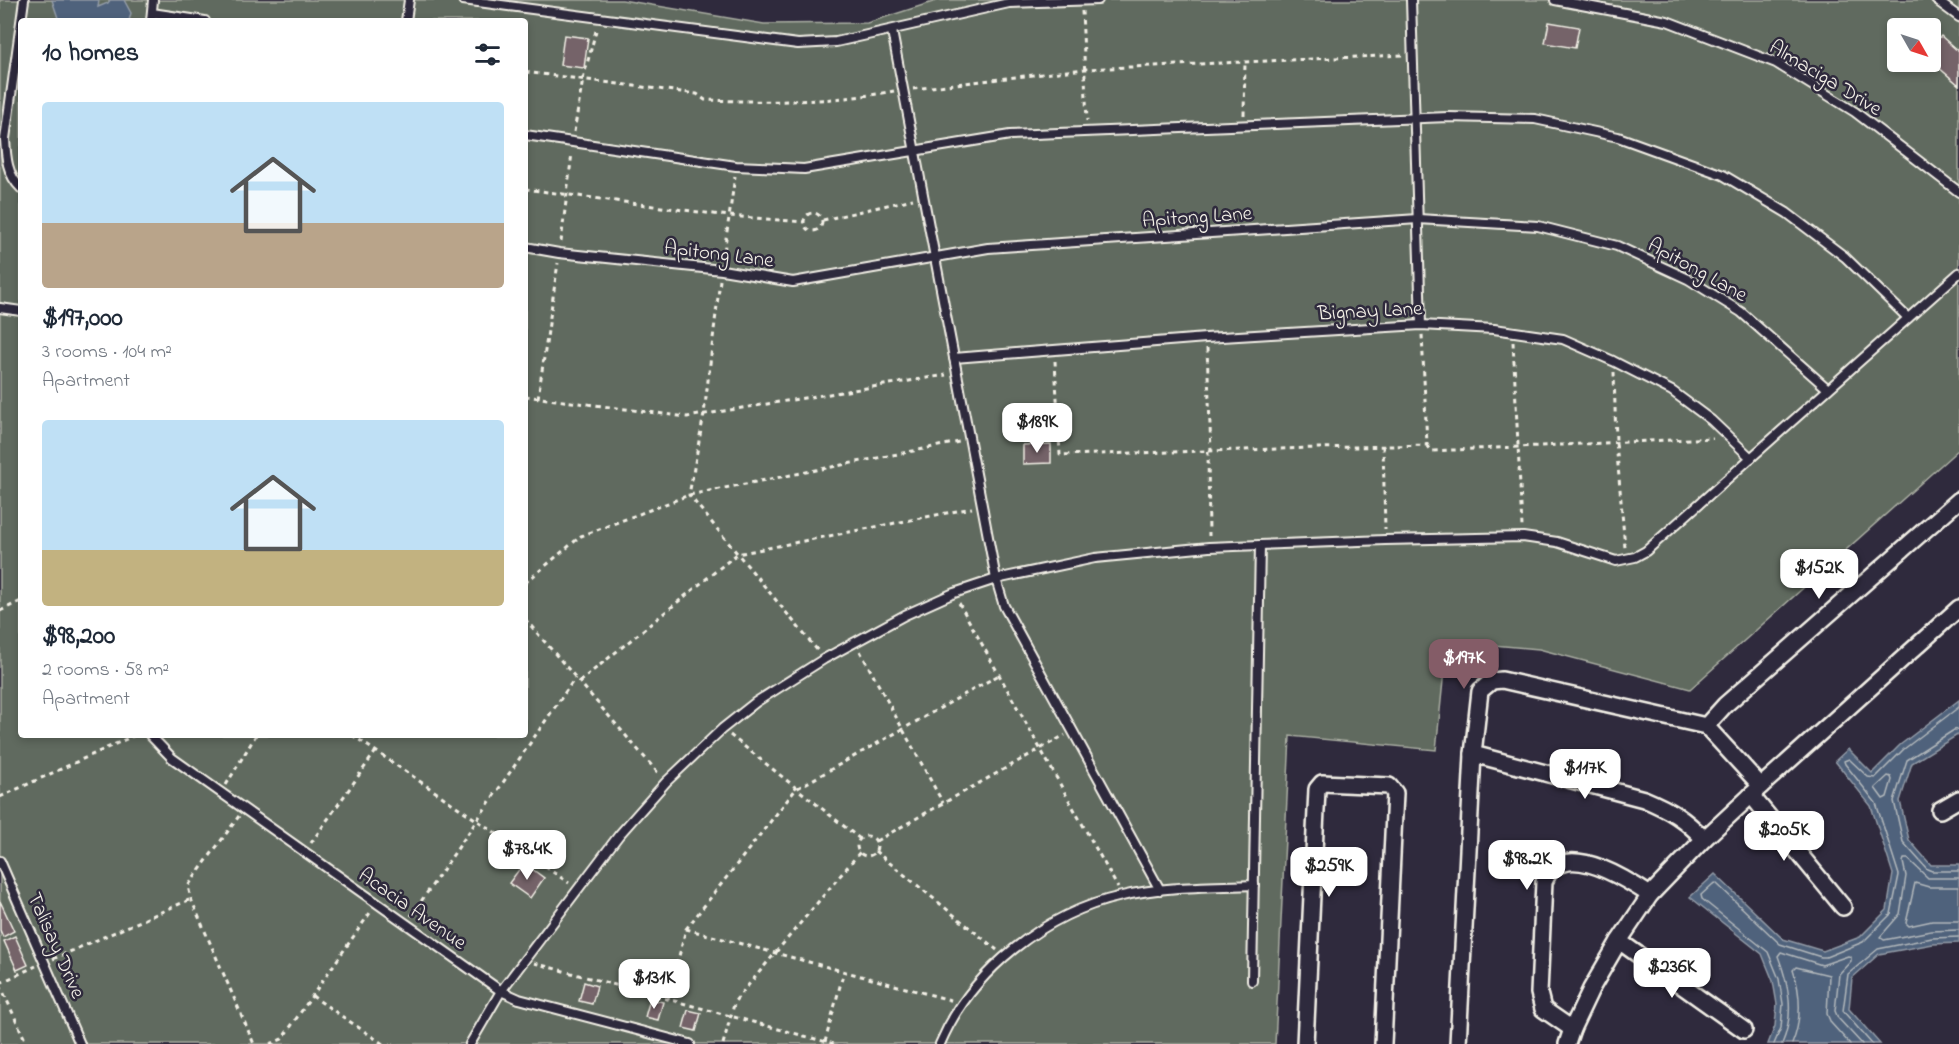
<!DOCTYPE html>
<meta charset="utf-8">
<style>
body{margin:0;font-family:"Indie Flower",sans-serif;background:#f2f2f3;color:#1f2937;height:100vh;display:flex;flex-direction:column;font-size:22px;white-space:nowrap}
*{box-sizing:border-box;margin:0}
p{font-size:20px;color:#747a83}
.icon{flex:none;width:33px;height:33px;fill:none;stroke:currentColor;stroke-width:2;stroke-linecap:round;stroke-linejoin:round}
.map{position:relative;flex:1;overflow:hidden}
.side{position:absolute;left:18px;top:18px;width:510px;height:720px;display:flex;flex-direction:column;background:#fff;border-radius:6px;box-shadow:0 3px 9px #0003}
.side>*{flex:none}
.needle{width:39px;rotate:129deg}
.controls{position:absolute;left:1887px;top:18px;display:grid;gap:12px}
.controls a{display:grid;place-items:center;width:54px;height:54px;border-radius:6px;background:#fff;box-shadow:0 3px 9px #0003;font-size:30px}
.price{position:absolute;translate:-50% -51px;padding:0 14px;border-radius:12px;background:#fff;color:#222;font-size:20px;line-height:39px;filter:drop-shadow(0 2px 3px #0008)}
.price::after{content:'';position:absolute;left:50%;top:36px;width:18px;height:14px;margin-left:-9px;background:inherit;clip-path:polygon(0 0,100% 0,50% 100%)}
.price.active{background:#845c67;color:#fff}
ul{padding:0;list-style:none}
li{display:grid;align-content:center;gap:12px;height:318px;padding:0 24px}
li span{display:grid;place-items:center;height:186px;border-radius:6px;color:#555}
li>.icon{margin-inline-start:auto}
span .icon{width:108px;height:108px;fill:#fffc;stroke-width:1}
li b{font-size:26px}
h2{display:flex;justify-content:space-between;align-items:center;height:72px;padding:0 24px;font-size:26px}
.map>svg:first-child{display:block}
</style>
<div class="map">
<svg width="1959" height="1044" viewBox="0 0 1959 1044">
<rect width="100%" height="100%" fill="#2f2a3d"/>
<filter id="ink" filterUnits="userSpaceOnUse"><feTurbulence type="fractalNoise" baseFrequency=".0167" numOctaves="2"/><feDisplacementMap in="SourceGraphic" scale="12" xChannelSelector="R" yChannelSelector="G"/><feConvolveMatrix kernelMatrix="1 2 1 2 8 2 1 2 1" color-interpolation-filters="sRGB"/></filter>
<g filter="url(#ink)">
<path fill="#606a5e" stroke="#aaaea3" stroke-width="1.5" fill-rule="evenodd" d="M0,0H622L764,24L867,23L939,0H1959V449L1690,689L1539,649L1447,641L1436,750L1290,736L1275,1044H0ZM21,21H525V735H21ZM1898,28H1930V62H1898Z"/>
<g fill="#50627b" stroke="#929ba7" stroke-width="1.5">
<polygon points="52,0 99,0 98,7 108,3 110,0 124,0 131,13 129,21 59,21"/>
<polygon points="1959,700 1959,734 1912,763 1900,801 1909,840 1931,865 1959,865 1959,943 1933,944 1879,954 1852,978 1849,1009 1880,1044 1768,1044 1775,1026 1777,1004 1773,981 1762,954 1690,897 1715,874 1783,939 1823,951 1860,937 1887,910 1893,874 1871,806 1835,761 1848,749 1872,773 1900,745"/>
</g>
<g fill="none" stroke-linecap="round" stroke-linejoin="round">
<g stroke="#b2b8bc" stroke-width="1.5">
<polyline points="1959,729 1954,730 1907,760 1894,801 1903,842 1927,869 1932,871 1959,871"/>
<polygon points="1888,776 1891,777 1892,780 1887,797 1883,799 1875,788"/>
<polyline points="1959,878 1928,878 1908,859 1904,859 1903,862 1906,876 1900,914 1880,937 1884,940 1931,931 1959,930"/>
<polyline points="1959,887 1929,887 1915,883 1906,923 1909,926 1932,921 1959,921"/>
<polyline points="1774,1044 1781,1028 1783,1004 1779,979 1768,952 1702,899 1701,895 1713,884 1716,883 1780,944 1821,957 1826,957 1863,942 1891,914 1899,875 1876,803 1845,764 1844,761 1849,759 1868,777 1875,778 1904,749 1959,707"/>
<path d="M1782,1044C1795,1014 1789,985 1778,956L1781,952L1822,965L1848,956L1851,957V961L1839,974L1835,1011L1838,1018L1862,1044"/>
<path d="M1792,1044C1802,1021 1801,993 1793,970L1796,967L1829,975L1827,1014L1831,1023L1850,1044"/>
<polyline points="1872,1044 1843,1011 1848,974 1878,949 1932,938 1959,937"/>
</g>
</g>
<g fill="#756369" stroke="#f4f1e8" stroke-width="1.5">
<polygon points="1549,22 1579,27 1575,48 1545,43"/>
<polygon points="564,35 588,38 584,68 560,65"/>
<polygon points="1941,36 1959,52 1959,85 1930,60 1930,47"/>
<polygon points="1051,444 1051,463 1023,464 1023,445"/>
<polygon points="524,863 544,878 530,898 509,883"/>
<polygon points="0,901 14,931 3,937 0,930"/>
<polygon points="15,936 28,965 17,970 4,941"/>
<polygon points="584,982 597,986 592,1004 579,1001"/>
<polygon points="650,999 663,1002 658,1020 645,1017"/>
<polygon points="688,1010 701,1013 696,1031 683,1028"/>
</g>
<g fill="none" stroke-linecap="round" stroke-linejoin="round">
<defs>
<g id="lane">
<polyline points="463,0 798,44 836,42 1009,3 1098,0"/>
<polyline points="1411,0 1421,325"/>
<polyline points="1555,0 1667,21 1776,63 1855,112 1959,192"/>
<polyline points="1936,0 1959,17"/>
<polyline points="152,13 205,21"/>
<polyline points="151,21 153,0"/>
<polyline points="406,21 409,0"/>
<polyline points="892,31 996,579 1004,606 1160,890"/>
<polyline points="525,135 736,166 804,169 1010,135 1448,117 1535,119 1618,137 1723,175 1787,213 1845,257 1908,318"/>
<path d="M21,188C7,175 6,157 5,139L24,0"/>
<polyline points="525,247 559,253 722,270 793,282 988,248 1418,219 1538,226 1617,246 1688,279 1741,312 1828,389"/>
<polyline points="0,308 21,311"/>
<polyline points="954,358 1206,338 1421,325 1494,329 1563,339 1613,361 1672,391 1711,420 1751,458"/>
<polyline points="150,735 172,758 501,991 519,999 690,1044"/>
<polyline points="0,861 80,1044"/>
<polyline points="1252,981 1260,545"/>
<polyline points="470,1044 501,991 619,835 666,782 722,729 756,702 824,659 905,615 954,593 996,579 1095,558 1209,547 1385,540 1523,537 1557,542 1616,561 1635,557 1646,551 1959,273"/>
<path d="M940,1044C971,971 1045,913 1122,896C1164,886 1210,887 1254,885"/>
</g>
<g id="street">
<polyline points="1706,726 1725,705 1959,500"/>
<path d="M1473,754L1644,799C1670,810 1684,818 1704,839"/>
<polyline points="1751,795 1843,907"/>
<polyline points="1940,810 1959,799"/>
<polyline points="1619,941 1744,1030"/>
<path d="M1572,1029L1543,1009L1539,993L1544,882C1546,878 1548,873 1551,870C1575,846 1629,881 1650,895"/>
<polyline points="1305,1044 1317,789 1322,783 1389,786 1395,793 1383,1044"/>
<polyline points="1458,1044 1473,754 1480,691 1492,681 1502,680 1706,726 1761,786"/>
<polyline points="1567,1044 1572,1029 1591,989 1619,941 1650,895 1704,839 1761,786 1959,608"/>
</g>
</defs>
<use href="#lane" stroke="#f4f1e8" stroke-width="12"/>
<use href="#street" stroke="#f4f1e8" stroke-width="20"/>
<g stroke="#f4f1e8" stroke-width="3" stroke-dasharray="4.5 4.5" stroke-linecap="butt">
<polyline points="1082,11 1087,121"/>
<path d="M525,72L697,94L705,100C769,102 832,103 894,91"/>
<polyline points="913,89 1085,69 1403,55"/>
<polyline points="1244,115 1245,62"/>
<polyline points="574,132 583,79 597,27"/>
<polyline points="525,189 729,216 804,222"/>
<circle cx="813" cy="222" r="9"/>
<polyline points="823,220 913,199"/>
<polyline points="561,242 572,153"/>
<polyline points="723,259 735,176"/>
<polyline points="720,280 704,414 689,495 818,651"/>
<polyline points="1513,342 1522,527"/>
<polyline points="1207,348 1211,451"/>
<polyline points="1055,361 1060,455 1427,445 1422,334"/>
<polyline points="1614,372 1616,442 1625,548"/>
<polyline points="525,396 687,417 946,375"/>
<polyline points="538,398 558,263"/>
<polyline points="1427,445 1432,451 1713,438"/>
<polyline points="1383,446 1385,529"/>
<polyline points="1208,451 1209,536"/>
<polyline points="525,583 581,536 689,495 959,442"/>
<polyline points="959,603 1118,888"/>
<polyline points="0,611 21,601"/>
<polyline points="525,619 659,774"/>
<polyline points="860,651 943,803"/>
<polyline points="579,682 737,554 972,508"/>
<polyline points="352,735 569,883"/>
<polyline points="730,735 860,839"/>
<polyline points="226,785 256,735"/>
<polyline points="0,797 135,735"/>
<polyline points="239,816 188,886 191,899 254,1044"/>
<circle cx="867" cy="846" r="10"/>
<polyline points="876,841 1065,735"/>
<polyline points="311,843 376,751"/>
<polyline points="875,851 997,950"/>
<polyline points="411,916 575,678"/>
<polyline points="686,929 954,1001"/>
<polyline points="53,959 191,899"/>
<polyline points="534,963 834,1044"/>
<polyline points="0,983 36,966"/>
<polyline points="0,985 27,1044"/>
<polyline points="312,996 383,1044"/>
<polyline points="668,999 686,929 796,789 999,675"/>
<polyline points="825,1042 844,971"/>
<polyline points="270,1044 282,1039 372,910"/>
<polyline points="723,1044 735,1001 860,852"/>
</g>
<use href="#lane" stroke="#2f2a3d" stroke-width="8"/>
<use href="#street" stroke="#2f2a3d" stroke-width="15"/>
</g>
</g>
<g text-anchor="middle" stroke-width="5" stroke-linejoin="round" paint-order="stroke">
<g font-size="21" fill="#f4f1e8" stroke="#2f2a3d">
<text transform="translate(1826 77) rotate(31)" y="7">Almaciga Drive</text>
<text transform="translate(1197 216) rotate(-4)" y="7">Apitong Lane</text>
<text transform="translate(719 253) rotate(7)" y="7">Apitong Lane</text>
<text transform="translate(1698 269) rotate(29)" y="7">Apitong Lane</text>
<text transform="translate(1370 310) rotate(-3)" y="7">Bignay Lane</text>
<text transform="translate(413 908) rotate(35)" y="7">Acacia Avenue</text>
<text transform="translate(57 945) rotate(66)" y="7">Talisay Drive</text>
</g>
</g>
</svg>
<div class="controls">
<a><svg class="needle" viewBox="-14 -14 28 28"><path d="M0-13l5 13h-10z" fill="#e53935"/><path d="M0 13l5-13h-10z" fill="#747a83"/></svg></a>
</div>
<b class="price" style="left:1037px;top:454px">$189K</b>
<b class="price" style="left:1819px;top:600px">$152K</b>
<b class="price active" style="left:1464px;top:690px">$197K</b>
<b class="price" style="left:1585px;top:800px">$117K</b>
<b class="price" style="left:1784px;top:862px">$205K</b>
<b class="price" style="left:527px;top:881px">$78.4K</b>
<b class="price" style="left:1527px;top:891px">$98.2K</b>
<b class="price" style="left:1329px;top:898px">$259K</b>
<b class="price" style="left:1672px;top:999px">$236K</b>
<b class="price" style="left:654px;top:1010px">$131K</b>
<section class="side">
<h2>10 homes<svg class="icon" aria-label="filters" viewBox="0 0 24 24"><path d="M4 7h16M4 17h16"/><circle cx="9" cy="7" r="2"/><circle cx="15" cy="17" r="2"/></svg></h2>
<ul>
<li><span style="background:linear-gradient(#bfe0f5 65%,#b9a48a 0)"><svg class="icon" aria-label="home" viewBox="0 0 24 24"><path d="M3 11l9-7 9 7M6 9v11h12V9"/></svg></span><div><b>$197,000</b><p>3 rooms · 104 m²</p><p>Apartment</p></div></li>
<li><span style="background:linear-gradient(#bfe0f5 70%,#c2b280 0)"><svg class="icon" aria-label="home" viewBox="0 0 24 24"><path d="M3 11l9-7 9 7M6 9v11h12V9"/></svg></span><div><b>$98,200</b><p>2 rooms · 58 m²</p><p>Apartment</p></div></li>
</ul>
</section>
</div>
